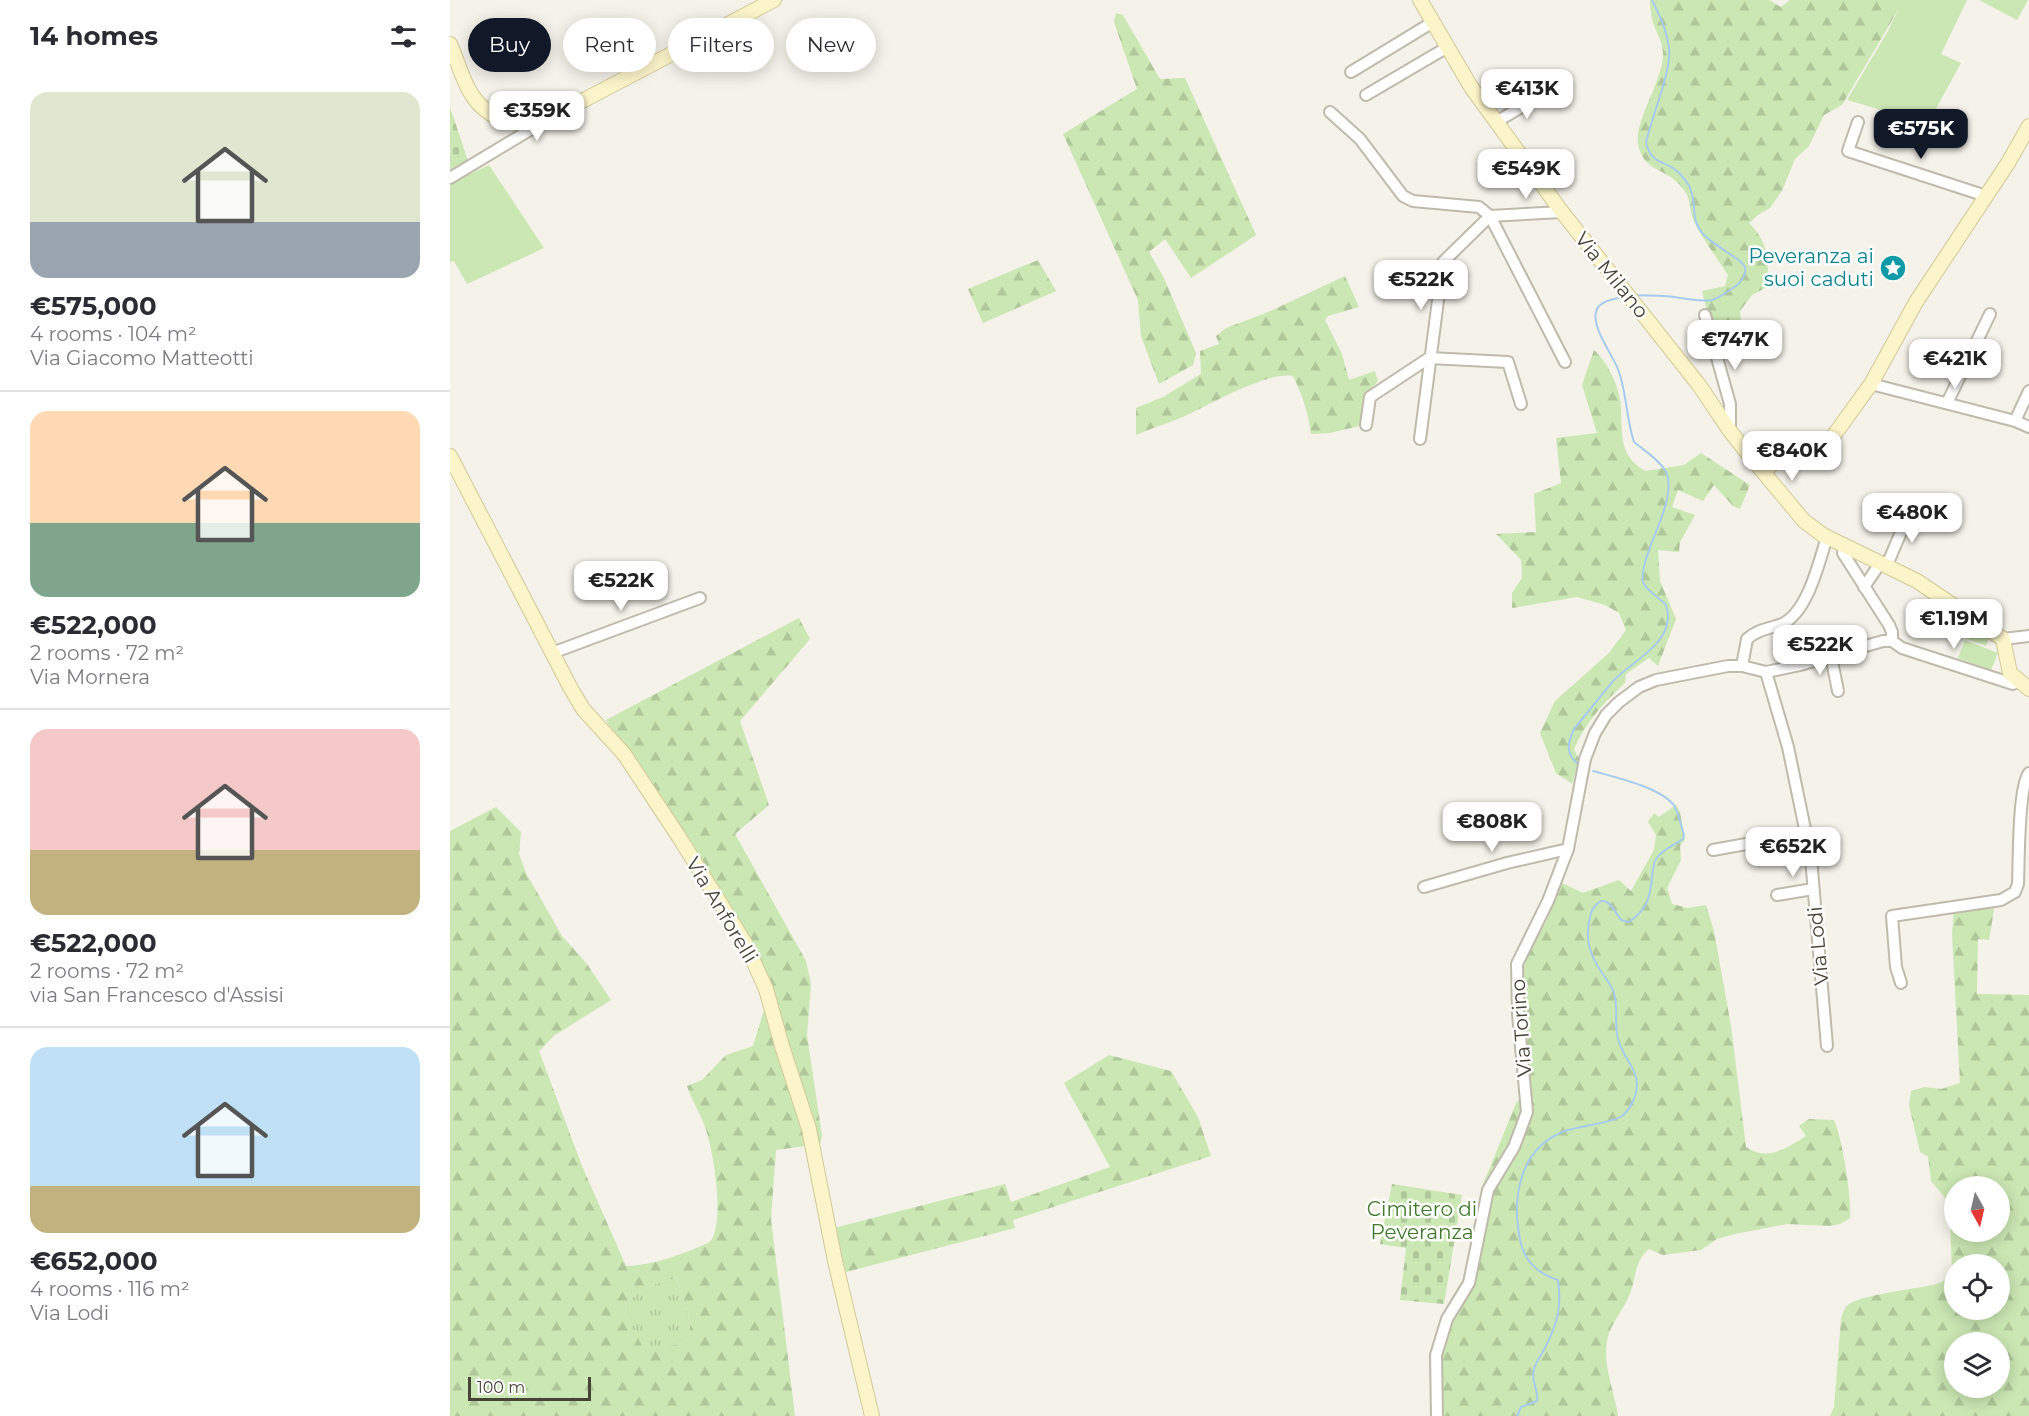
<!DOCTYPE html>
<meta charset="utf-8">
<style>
body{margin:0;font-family:Montserrat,sans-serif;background:#f7f7f7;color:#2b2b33;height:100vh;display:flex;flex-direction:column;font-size:22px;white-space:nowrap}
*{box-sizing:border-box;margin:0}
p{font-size:20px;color:#7c7c81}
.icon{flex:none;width:33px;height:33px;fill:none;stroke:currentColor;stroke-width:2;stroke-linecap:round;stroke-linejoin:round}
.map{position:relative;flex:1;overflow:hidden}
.panel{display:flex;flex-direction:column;background:#fff;width:450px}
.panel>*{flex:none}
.guide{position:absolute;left:18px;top:18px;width:570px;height:54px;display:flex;gap:12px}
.needle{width:39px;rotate:172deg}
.fabs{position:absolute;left:1494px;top:1176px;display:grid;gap:12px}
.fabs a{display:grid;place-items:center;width:66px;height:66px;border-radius:50%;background:#fff;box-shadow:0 3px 15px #0003;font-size:30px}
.scale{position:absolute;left:18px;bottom:15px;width:123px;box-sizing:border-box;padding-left:6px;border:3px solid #474337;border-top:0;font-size:16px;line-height:21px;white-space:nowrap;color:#474337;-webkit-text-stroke:4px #fff;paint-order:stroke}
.price{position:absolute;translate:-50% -51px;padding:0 14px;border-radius:12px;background:#fff;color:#222;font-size:20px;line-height:39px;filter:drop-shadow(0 2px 3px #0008)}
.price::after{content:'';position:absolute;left:50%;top:36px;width:18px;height:14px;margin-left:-9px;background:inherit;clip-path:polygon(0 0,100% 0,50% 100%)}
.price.selected{background:#111827;color:#fff}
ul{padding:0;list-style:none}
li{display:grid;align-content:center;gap:12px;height:318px;padding:0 30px}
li+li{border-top:2px solid #e1e1e2}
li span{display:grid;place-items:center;height:186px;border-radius:18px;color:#555}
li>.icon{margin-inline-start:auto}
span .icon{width:108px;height:108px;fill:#fffc;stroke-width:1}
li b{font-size:26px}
h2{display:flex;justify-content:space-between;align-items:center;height:72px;padding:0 30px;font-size:26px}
.chip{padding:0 21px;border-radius:27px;background:#fff;box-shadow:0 3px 15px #0003;font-size:21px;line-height:54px}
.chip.selected{background:#111827;color:#fff}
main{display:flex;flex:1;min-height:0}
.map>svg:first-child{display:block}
</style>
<main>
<section class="panel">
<h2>14 homes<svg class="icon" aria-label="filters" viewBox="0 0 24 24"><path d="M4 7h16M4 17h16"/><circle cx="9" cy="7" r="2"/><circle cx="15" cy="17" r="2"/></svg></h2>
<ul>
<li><span style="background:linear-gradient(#dfe7d0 70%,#9aa5b1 0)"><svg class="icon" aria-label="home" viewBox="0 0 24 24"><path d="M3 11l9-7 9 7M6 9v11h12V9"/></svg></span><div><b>€575,000</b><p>4 rooms · 104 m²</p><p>Via Giacomo Matteotti</p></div></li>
<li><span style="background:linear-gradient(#ffd9b3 60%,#7fa58c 0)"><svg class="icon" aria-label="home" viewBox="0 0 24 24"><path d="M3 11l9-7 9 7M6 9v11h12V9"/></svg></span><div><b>€522,000</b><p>2 rooms · 72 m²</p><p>Via Mornera</p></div></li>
<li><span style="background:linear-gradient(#f6c9c9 65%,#c2b280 0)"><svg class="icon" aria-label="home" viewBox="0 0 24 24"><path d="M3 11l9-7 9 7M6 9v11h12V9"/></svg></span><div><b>€522,000</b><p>2 rooms · 72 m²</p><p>via San Francesco d'Assisi</p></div></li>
<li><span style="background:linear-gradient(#bfe0f5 75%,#c2b280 0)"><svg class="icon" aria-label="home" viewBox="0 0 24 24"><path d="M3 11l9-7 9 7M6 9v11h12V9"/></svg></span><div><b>€652,000</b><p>4 rooms · 116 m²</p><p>Via Lodi</p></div></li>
</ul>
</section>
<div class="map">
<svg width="1579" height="1416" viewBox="0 0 1579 1416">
<defs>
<pattern id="grass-tufts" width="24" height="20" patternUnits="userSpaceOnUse" patternTransform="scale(1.5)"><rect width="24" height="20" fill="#cbe7b3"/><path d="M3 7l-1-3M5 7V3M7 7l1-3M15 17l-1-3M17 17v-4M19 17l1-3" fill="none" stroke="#b0c79b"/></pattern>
<pattern id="forest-firs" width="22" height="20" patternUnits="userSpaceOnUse" patternTransform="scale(1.5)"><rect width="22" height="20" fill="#cbe7b3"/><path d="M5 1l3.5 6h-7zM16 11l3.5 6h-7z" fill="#b0c79b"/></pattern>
<pattern id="cemetery-stones" width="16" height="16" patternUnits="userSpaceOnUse" patternTransform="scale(1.5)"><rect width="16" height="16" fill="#cbe7b3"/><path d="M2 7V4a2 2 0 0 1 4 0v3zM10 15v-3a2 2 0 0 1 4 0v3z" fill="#b0c79b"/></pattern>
</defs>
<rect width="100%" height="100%" fill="#f4f2e9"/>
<path fill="url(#grass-tufts)" d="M227,1278C232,1297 242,1318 240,1338C224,1348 210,1348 191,1346L176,1315L175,1304C192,1289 203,1283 227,1278Z"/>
<g fill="url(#forest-firs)" fill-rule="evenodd">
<path d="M1200,0H1319L1331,7L1340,0H1454L1392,105L1374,115L1359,146L1345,159L1332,191L1320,208L1308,215L1299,223C1319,243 1319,261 1317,287L1302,295L1290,311L1293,347L1265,345L1252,291L1275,286L1278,275C1267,258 1253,240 1244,221C1237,205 1244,200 1229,184C1214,168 1193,171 1188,144C1184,123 1211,83 1213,57C1214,44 1207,34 1203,23C1201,16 1200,7 1200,0Z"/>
<polygon points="666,13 673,15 710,79 735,78 806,235 741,278 715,239 699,252 714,278 746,353 743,365 709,384 691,336 688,300 613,134 687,89 664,22"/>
<polygon points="588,260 606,291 533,323 518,289"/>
<path d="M895,276L909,307L878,316L875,320L892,354L899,380L925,371L928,381L916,394L909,426L880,433L861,434C858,413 853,396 843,376C818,371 759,405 735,416C719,423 702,428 686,435V408L713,397L751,374L750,351L769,344L766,336L776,328L816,313Z"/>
<path d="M1144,350C1157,362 1167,382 1170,400C1174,429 1165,453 1195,471L1234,465L1251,453L1300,485L1290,509L1283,506L1264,485L1253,501L1228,490L1222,507L1245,515L1230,542L1229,552L1208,550L1210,581L1226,619L1208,666L1199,658L1176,674L1175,683C1153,703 1136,722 1124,749L1129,759L1122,784L1106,773L1090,733L1105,701L1159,653L1176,630L1169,613L1155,605L1127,597L1062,608V593L1072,578L1071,560L1046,534L1086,532L1084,494L1111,483L1106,438L1147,433L1132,385Z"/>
<path d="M349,618L360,639L290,721L319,805L285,834L356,961L361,984L357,1035L372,1136L370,1144L326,1150L321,1219L345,1416H0V831L46,807L71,832L69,854L76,873L112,936L137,964L161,1000L105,1035L89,1051L132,1166L176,1266C205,1265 233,1254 260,1242C276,1223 263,1146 254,1124C249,1111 241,1099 237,1086L252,1080L276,1055L303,1046L314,1010V999L309,980L267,908L162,749L166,737L156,720ZM227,1278C232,1297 242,1318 240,1338C224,1348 210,1348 192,1346L176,1315L175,1304C192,1289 203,1283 227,1278Z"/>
<path d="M1226,805L1230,812L1235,839L1230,846L1231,860L1217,888L1222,904L1238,908L1256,905L1264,931L1281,1026L1296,1147C1319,1162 1336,1148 1356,1136L1349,1126L1359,1119L1384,1120C1392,1137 1402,1199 1400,1218L1390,1224L1379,1226L1337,1224L1285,1234L1267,1239L1251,1250L1213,1255L1199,1249C1185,1260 1186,1276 1181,1291C1176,1305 1167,1316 1161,1328C1148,1356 1164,1388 1168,1416H990C990,1386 987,1355 999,1326C1004,1313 1015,1303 1022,1290L1041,1194L1031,1189L1067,1101L1077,1099L1074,967L1082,943L1096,922L1112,883L1133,893L1169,880L1181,891L1204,850L1206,835L1198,822L1204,813L1209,817Z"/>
<path d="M1545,904L1539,940L1528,939L1527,994L1579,995V1416H1380L1384,1407L1391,1320C1392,1316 1393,1310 1396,1307C1406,1294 1472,1289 1490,1283L1500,1276L1502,1270L1500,1219L1496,1199L1481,1181L1478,1157L1470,1152L1459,1105L1461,1091L1475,1087L1491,1089L1510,1083L1502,934L1504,908ZM1504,1186H1550V1232H1504ZM1504,1264H1550V1310H1504ZM1504,1342H1550V1388H1504Z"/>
<polygon points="659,1055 721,1071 748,1117 761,1156 563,1220 565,1228 396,1272 384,1228 555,1184 561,1202 660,1167 614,1083"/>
</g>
<g fill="url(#cemetery-stones)">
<polygon points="0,107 18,161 0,169"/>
<polygon points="942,1184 1012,1195 994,1304 950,1300 956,1248 930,1244"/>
</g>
<g fill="#cbe7b3">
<polygon points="1453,0 1517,0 1491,54 1511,63 1478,123 1397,100 1438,31"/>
<polygon points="1529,0 1578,0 1567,20"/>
<polygon points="39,165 94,248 17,284 4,261 0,262 0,184"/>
<polygon points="1519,627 1540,635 1536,646 1515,638"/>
<polygon points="1515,640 1548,653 1541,670 1508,658"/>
</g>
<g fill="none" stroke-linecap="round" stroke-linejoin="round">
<g stroke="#a7cbef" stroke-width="2">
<path d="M1185,295C1200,296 1215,295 1230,298C1241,299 1251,302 1262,300C1270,297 1279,291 1286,286C1291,282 1297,274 1295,267C1292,259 1261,244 1252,233C1239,217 1248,201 1239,186C1237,182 1233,178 1231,175C1216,158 1203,168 1196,143C1201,118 1222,71 1219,48C1217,31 1210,16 1202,0"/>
<path d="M1127,763C1115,753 1118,742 1124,729C1137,713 1150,697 1163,681C1183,660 1228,641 1216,605C1210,598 1195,590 1193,582C1191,572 1196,559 1199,550C1206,529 1227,491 1215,470C1208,459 1195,451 1184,442C1176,418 1177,393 1168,369C1162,354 1142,328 1146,312C1148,301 1164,299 1173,297"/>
<path d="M1067,1416L1071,1407L1087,1401C1089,1389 1080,1381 1084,1369C1086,1362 1091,1355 1095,1348C1107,1324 1112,1308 1108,1280C1089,1274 1076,1263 1071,1244C1061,1201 1068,1148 1115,1131C1128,1126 1163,1123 1172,1116C1181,1109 1187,1095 1187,1084C1187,1070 1173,1056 1169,1042C1163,1026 1169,1009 1164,993C1162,986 1156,979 1152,973C1139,954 1134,937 1141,913C1142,909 1148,901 1153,901C1161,901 1167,915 1171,920L1179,922C1197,909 1200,899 1202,877C1203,871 1203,864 1206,859C1212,850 1224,845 1233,839L1234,835C1231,826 1229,815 1225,807C1214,788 1164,777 1143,771"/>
</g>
<defs>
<g id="street">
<polyline points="901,72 983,22"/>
<polyline points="916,95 996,48"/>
<polyline points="880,112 910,139 953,196 963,201 1029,207 1040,216 1115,362"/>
<polyline points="1046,122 1095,93"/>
<polyline points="1408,122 1398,151 1536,196"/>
<polyline points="0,178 93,122"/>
<polyline points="1040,216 1112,212"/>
<polyline points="1255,315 1280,404 1280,431"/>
<polyline points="1421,384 1565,421 1579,427"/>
<polyline points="1497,403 1540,314"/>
<polyline points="1565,421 1579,391"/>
<polyline points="916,425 920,397 979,358 1058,362 1071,404"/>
<polyline points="970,439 993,262 1040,216"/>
<polyline points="1395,546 1393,553 1439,625 1442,632 1442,641"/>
<polyline points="1437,565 1460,511"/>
<polyline points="1414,587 1431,562"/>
<polyline points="1553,639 1579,636"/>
<polyline points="1442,641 1452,648 1563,684 1567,681"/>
<polyline points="102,653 250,598"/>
<polyline points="1381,656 1388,691"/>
<path d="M1292,666L1297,639C1308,629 1319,629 1332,624C1358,612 1369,562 1377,537"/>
<polyline points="1316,672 1338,747 1361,858 1377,1046"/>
<polyline points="1263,850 1357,833"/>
<polyline points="974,887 1057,863 1118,849"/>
<polyline points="1327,895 1363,889"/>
<path d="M1451,983L1446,967L1442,916L1551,900L1565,892L1568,884C1569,862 1568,787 1579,773"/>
<polyline points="987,1416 986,1355 997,1319 1019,1283 1038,1190 1064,1147 1077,1112 1068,1014 1067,964 1098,901 1118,849 1135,759 1145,733 1156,715 1169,702 1189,687 1206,680 1278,666 1292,666 1316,672 1350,665 1433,641 1442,641"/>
</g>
<g id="secondary">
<polyline points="970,0 1021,87 1112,212 1249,385 1280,431 1299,455 1354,521 1373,535 1467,581 1553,639 1560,673 1579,689"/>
<path d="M0,44C7,59 13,82 22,95C39,121 68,128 96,120L324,0"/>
<polyline points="0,456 120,687 133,709 174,754 229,837 295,943 316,989 332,1046 359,1129 385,1261 422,1416"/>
<polyline points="1314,472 1322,464 1336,457 1358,454 1368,450 1378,443 1387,431 1421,384 1466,302 1558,163 1579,126"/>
</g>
</defs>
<use href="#street" stroke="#bfbaac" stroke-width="14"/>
<use href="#secondary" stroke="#d3c899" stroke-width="16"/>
<use href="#street" stroke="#fff" stroke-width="10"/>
<use href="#secondary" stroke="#fdf5ca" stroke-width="14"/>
</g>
<defs>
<symbol id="sight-disc" viewBox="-11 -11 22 22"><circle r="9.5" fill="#0f9aa8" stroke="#fff"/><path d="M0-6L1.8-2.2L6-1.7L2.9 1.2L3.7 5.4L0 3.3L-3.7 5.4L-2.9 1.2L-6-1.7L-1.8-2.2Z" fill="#fff"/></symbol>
</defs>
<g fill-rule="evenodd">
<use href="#sight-disc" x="1428" y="253" width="30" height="30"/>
</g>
<g text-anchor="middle" stroke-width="5" stroke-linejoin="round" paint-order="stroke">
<g font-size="20" fill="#0d838f" stroke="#fff" text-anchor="end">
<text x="1424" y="263">Peveranza ai<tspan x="1424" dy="23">suoi caduti</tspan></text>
</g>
<g font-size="20" fill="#474337" stroke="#fff">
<text transform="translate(1162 275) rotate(51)" y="7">Via Milano</text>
<text transform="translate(272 910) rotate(59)" y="7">Via Anforelli</text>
<text transform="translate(1368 946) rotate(-95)" y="7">Via Lodi</text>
<text transform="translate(1071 1028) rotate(-94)" y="7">Via Torino</text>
</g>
<g font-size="20" fill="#41782c" stroke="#fff">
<text x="972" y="1216">Cimitero di<tspan x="972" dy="23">Peveranza</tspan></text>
</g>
</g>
</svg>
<div class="fabs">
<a><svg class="needle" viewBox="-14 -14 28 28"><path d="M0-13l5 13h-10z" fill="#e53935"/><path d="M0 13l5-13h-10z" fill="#7c7c81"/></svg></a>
<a><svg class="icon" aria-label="locate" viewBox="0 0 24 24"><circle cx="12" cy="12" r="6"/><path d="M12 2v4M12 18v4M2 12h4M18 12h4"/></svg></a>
<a><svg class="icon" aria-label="layers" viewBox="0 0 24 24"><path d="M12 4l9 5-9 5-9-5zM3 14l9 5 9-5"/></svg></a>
</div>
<div class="scale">100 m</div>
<b class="price" style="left:1077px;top:120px">€413K</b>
<b class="price" style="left:87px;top:142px">€359K</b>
<b class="price selected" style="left:1471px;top:160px">€575K</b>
<b class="price" style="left:1076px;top:200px">€549K</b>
<b class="price" style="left:971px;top:311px">€522K</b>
<b class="price" style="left:1285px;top:371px">€747K</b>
<b class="price" style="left:1505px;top:390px">€421K</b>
<b class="price" style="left:1342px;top:482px">€840K</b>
<b class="price" style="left:1462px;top:544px">€480K</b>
<b class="price" style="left:171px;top:612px">€522K</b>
<b class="price" style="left:1504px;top:650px">€1.19M</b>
<b class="price" style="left:1370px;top:676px">€522K</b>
<b class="price" style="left:1042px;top:853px">€808K</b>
<b class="price" style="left:1343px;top:878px">€652K</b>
<div class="guide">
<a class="chip selected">Buy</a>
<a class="chip">Rent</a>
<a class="chip">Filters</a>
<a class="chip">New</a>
</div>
</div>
</main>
